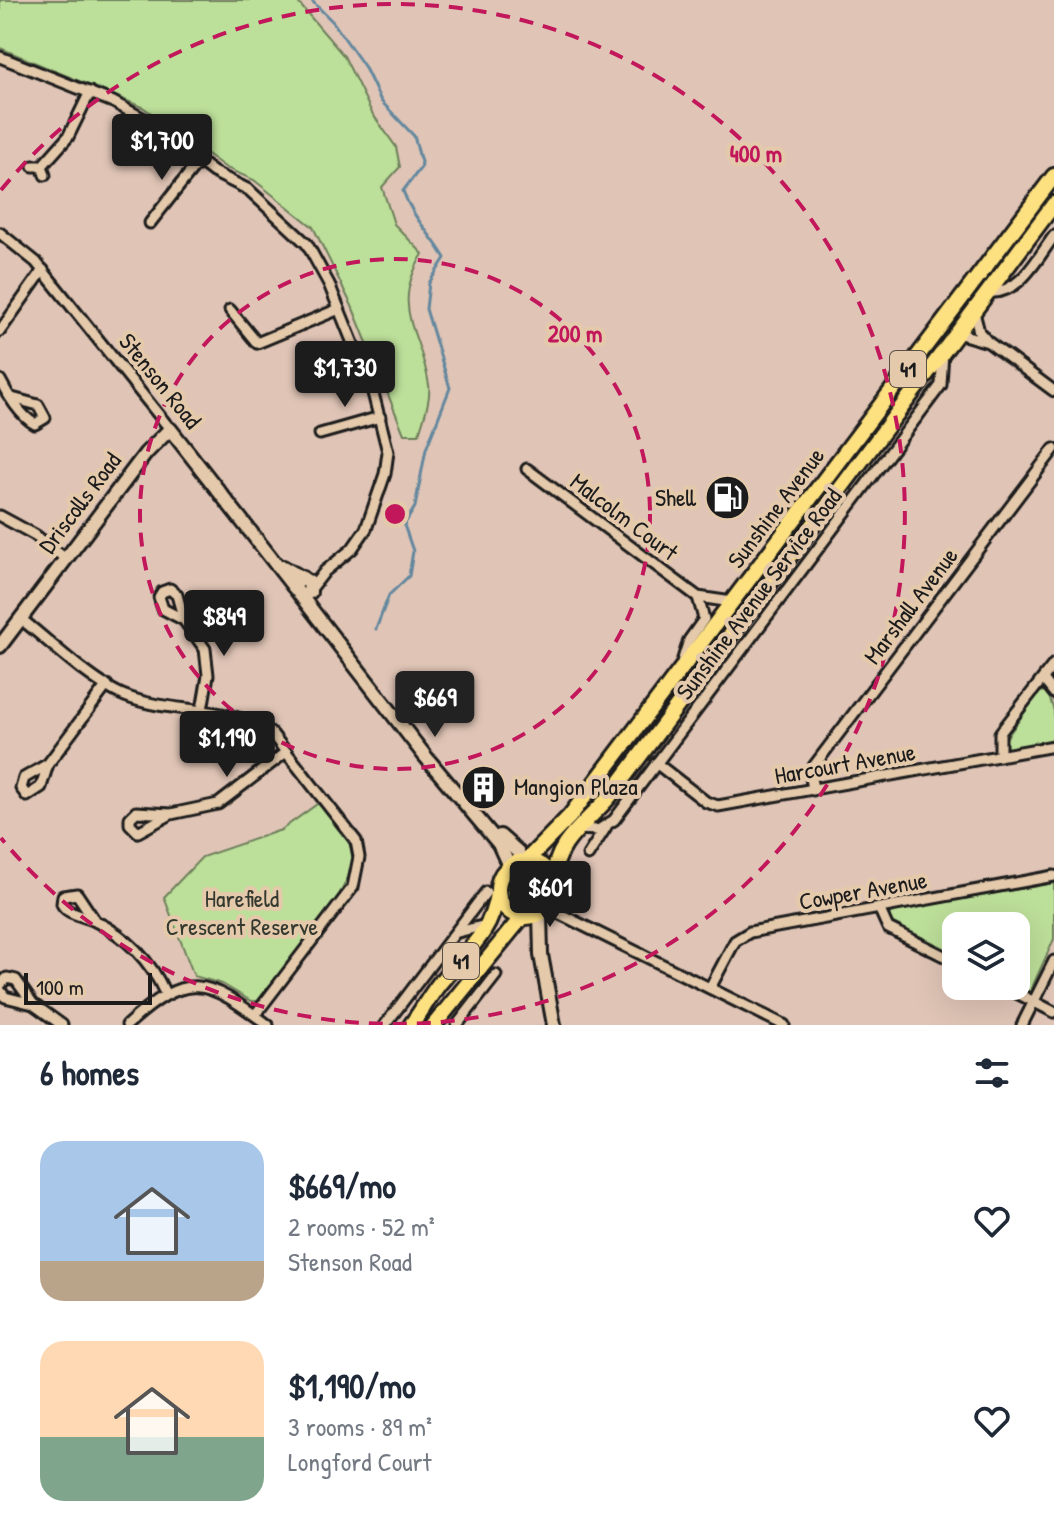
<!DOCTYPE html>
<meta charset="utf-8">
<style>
body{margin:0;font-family:"Patrick Hand",sans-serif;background:#f6f6f7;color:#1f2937;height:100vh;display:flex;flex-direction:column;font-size:30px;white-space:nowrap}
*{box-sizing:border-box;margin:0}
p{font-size:26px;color:#747a83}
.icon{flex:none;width:44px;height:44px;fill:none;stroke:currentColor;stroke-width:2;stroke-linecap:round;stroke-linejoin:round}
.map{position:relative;height:1025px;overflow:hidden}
.sheet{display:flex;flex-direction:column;background:#fff;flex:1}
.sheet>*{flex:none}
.tools{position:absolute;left:942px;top:912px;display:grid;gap:16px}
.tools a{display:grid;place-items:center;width:88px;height:88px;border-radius:16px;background:#fff;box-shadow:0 8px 32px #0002;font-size:40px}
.scale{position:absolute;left:24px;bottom:20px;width:128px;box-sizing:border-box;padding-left:8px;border:4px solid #1c1c1c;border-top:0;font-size:22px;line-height:28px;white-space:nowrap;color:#1c1c1c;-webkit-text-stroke:6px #e4c9ab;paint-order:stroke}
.price{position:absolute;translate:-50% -68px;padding:0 18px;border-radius:8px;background:#1c1c1c;color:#fff;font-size:26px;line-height:52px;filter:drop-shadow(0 2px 4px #0008)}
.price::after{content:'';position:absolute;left:50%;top:48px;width:24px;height:18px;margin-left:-12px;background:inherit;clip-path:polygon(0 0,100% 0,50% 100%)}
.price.current{background:#222;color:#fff}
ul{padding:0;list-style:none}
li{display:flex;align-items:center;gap:24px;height:200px;padding:0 40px}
li span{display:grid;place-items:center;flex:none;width:224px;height:160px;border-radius:24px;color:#555}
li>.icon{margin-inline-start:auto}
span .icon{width:96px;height:96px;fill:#fffc;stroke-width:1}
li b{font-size:34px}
h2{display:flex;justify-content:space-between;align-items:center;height:96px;padding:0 40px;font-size:34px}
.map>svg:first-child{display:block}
</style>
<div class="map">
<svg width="1054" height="1025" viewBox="0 0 1054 1025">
<rect width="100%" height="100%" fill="#e0c5b6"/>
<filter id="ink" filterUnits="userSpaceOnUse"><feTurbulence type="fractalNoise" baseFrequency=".0125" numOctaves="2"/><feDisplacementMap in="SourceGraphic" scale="16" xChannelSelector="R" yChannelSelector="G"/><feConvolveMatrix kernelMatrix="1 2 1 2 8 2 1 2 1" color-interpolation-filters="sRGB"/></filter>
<g filter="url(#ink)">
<g fill="#bcdf99" stroke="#6c7e5a" stroke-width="2">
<path d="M0,0H296L344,56L372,113L396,147L400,167L382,187L394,224L423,254C389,309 421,331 429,385C431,400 423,420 419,434H404L352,306L313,227L254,180L226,168L144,108L0,48Z"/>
<polygon points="1047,691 1054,711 1054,740 1009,749 1005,746 1005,740 1039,692"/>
<path d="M320,802C331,817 349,834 352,853C359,888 280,972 258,1001H251L222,984L194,976L164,897L202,857L281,830Z"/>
<circle cx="526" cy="888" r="19"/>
<polygon points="1054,883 1054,939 1030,992 1016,985 1016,926 956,926 956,954 889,921 890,912"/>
</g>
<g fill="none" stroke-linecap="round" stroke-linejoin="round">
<path stroke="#64879e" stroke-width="3" d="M311,0L333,22L364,66L381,101L414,136L422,166L403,191C412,217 431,234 445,258L429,283L426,309L450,388L426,449L415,507L404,525L413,551L409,576L389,595L376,629"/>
<defs>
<g id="street">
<polyline points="0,57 113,102 146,120 213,172 249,190 307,244 329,284 373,393 388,452 385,474 366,529 352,549 325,571 311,589"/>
<polyline points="33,166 42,166 45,175"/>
<polyline points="42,166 68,137 90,92"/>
<polyline points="150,223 199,161"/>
<polyline points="0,233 36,262 170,429"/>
<path d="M989,292C1020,295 1038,257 1054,236"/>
<polyline points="230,310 257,343 339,309"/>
<polyline points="974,312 979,332 986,340"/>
<polyline points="0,331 43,270"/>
<polyline points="957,333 988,342 1054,391"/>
<path d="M0,380C7,394 21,417 35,424L45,418L38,405L12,398"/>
<polyline points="320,434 380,417"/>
<polyline points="527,469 698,597 732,602"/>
<polyline points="0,516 35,535 66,559"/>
<path d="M21,619C48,640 94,684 125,696C173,715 227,703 272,734L356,841L359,857L353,887L255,1015"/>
<polyline points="184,620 163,609 159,597 162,592 170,589 177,595 184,620 205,649 208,675 202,710"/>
<polyline points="682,662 689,640 704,619 698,597"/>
<polyline points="1043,679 1054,693"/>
<polyline points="1000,756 1000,733 1054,664"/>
<polyline points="656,763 706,802 718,806 1054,746"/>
<polyline points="48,764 24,778 21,788 27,796 41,787 48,764 107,685"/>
<polyline points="813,790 811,777 814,766 1054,449"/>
<polyline points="171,814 136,812 130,818 130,824 138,832 171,814 218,804 286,752"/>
<polyline points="575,829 598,830 614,820 941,385 943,352"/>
<polyline points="588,855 606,827"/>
<polyline points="879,908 888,928 956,962"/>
<polyline points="558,913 784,1025"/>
<path d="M95,921L77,894L63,896L62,904C68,915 83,915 95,921C128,937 150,960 165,993"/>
<polyline points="458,932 490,924"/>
<polyline points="0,985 7,978 16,980 33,1004 62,1025"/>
<polyline points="1003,986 1054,1012"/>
<polyline points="710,988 735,941 750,932 1054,876"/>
<polyline points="0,990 5,997 33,1004"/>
<path d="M127,1025C188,970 205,978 268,1025"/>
<polyline points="385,1025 486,892"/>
<polyline points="457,1025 496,975"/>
<polyline points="1022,1025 1054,961"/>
</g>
<g id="secondary">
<polyline points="283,567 309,582 310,592 301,596 293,586 303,578"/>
<polyline points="301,596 425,756 499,844 509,866"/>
<polyline points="0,646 146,453 170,429 293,586"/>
<polyline points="500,836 518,852 521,861"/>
<polyline points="540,913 541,955 554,1025"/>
</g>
<g id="primary">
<circle cx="526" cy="889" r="28"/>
<polyline points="526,861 570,816 1054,176"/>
<path d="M553,882C555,841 585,825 609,797L1054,204"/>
<path d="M411,1025C423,1010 431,992 444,978C468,949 491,934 497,894"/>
<polyline points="434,1025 522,917"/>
</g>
</defs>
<use href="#street" stroke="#1c1c1c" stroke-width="15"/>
<use href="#secondary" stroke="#1c1c1c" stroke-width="18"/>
<use href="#primary" stroke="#1c1c1c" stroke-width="20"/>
<use href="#street" stroke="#e4c9ab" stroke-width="9"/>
<use href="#secondary" stroke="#e4c9ab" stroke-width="12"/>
<use href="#primary" stroke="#fde080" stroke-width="14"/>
</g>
</g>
<g fill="none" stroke="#c2185b" stroke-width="4" stroke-dasharray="14 10">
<circle cx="395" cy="514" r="255"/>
<path d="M1 190A510 510 0 1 1 1 838"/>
</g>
<defs>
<symbol id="fuel-disc" viewBox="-11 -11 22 22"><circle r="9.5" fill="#1c1c1c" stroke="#e4c9ab"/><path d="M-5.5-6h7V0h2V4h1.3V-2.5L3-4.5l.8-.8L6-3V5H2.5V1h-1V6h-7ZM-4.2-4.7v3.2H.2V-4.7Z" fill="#fff"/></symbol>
<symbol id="building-disc" viewBox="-11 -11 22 22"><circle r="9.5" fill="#1c1c1c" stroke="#e4c9ab"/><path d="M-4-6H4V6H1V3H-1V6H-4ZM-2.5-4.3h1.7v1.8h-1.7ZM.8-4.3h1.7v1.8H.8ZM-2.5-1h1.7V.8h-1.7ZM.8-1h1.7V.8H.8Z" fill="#fff"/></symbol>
</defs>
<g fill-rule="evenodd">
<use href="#fuel-disc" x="702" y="472" width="51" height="51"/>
<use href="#building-disc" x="458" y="762" width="51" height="51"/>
</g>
<g text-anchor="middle" stroke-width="8" stroke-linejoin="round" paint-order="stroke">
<g fill="#e4c9ab" stroke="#585047" stroke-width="2">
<rect x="890" y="351" width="36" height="36" rx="6"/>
<rect x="443" y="943" width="36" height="36" rx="6"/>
</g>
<g font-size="22" font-weight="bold" fill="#1c1c1c">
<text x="908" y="377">41</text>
<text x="461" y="969">41</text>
</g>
<g font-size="24" fill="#1c1c1c" stroke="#e4c9ab">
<text transform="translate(160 381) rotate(51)" y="8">Stenson Road</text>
<text transform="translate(80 503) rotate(-53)" y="8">Driscolls Road</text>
<text transform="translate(776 508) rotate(-53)" y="8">Sunshine Avenue</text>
<text transform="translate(624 517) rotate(37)" y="8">Malcolm Court</text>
<text transform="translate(759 594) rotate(-53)" y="8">Sunshine Avenue Service Road</text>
<text transform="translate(911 606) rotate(-53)" y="8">Marshall Avenue</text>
<text transform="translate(845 764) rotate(-10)" y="8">Harcourt Avenue</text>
<text transform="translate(863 891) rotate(-10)" y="8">Cowper Avenue</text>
</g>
<g font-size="24" fill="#1c1c1c" stroke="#e4c9ab" text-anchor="end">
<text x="696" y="506">Shell</text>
<text x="514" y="795" text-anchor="start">Mangion Plaza</text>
</g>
<g font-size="24" fill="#34392f" stroke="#e4c9ab">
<text x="242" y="907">Harefield<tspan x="242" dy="28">Crescent Reserve</tspan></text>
</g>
</g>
<circle cx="395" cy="514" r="12" fill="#c2185b" stroke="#e4c9ab" stroke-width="4"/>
<g font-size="24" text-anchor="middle" font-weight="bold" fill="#c2185b" stroke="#e4c9ab" stroke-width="8" stroke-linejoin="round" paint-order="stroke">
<text x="756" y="162">400 m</text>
<text x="575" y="342">200 m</text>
</g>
</svg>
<div class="tools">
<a><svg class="icon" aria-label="layers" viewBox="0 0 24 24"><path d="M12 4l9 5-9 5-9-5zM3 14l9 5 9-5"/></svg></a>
</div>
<div class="scale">100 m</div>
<b class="price" style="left:162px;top:182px">$1,700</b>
<b class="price" style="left:345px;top:409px">$1,730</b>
<b class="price" style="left:224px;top:658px">$849</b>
<b class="price current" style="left:435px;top:739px">$669</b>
<b class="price" style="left:227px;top:779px">$1,190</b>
<b class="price" style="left:550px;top:929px">$601</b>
</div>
<section class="sheet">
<h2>6 homes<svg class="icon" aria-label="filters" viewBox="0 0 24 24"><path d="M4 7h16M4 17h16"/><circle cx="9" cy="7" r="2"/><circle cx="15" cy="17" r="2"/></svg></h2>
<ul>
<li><span style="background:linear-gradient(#a9c7e8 75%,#b9a48a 0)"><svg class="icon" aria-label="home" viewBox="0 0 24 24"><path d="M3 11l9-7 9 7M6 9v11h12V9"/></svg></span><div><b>$669/mo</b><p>2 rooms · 52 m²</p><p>Stenson Road</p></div><svg class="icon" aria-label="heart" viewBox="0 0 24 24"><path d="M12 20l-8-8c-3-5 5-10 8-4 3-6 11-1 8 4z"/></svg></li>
<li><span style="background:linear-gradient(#ffd9b3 60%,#7fa58c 0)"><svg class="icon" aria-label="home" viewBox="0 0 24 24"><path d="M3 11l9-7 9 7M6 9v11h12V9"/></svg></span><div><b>$1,190/mo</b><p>3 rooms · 89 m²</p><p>Longford Court</p></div><svg class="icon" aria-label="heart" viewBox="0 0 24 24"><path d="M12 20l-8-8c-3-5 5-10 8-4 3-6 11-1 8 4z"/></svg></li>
</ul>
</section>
